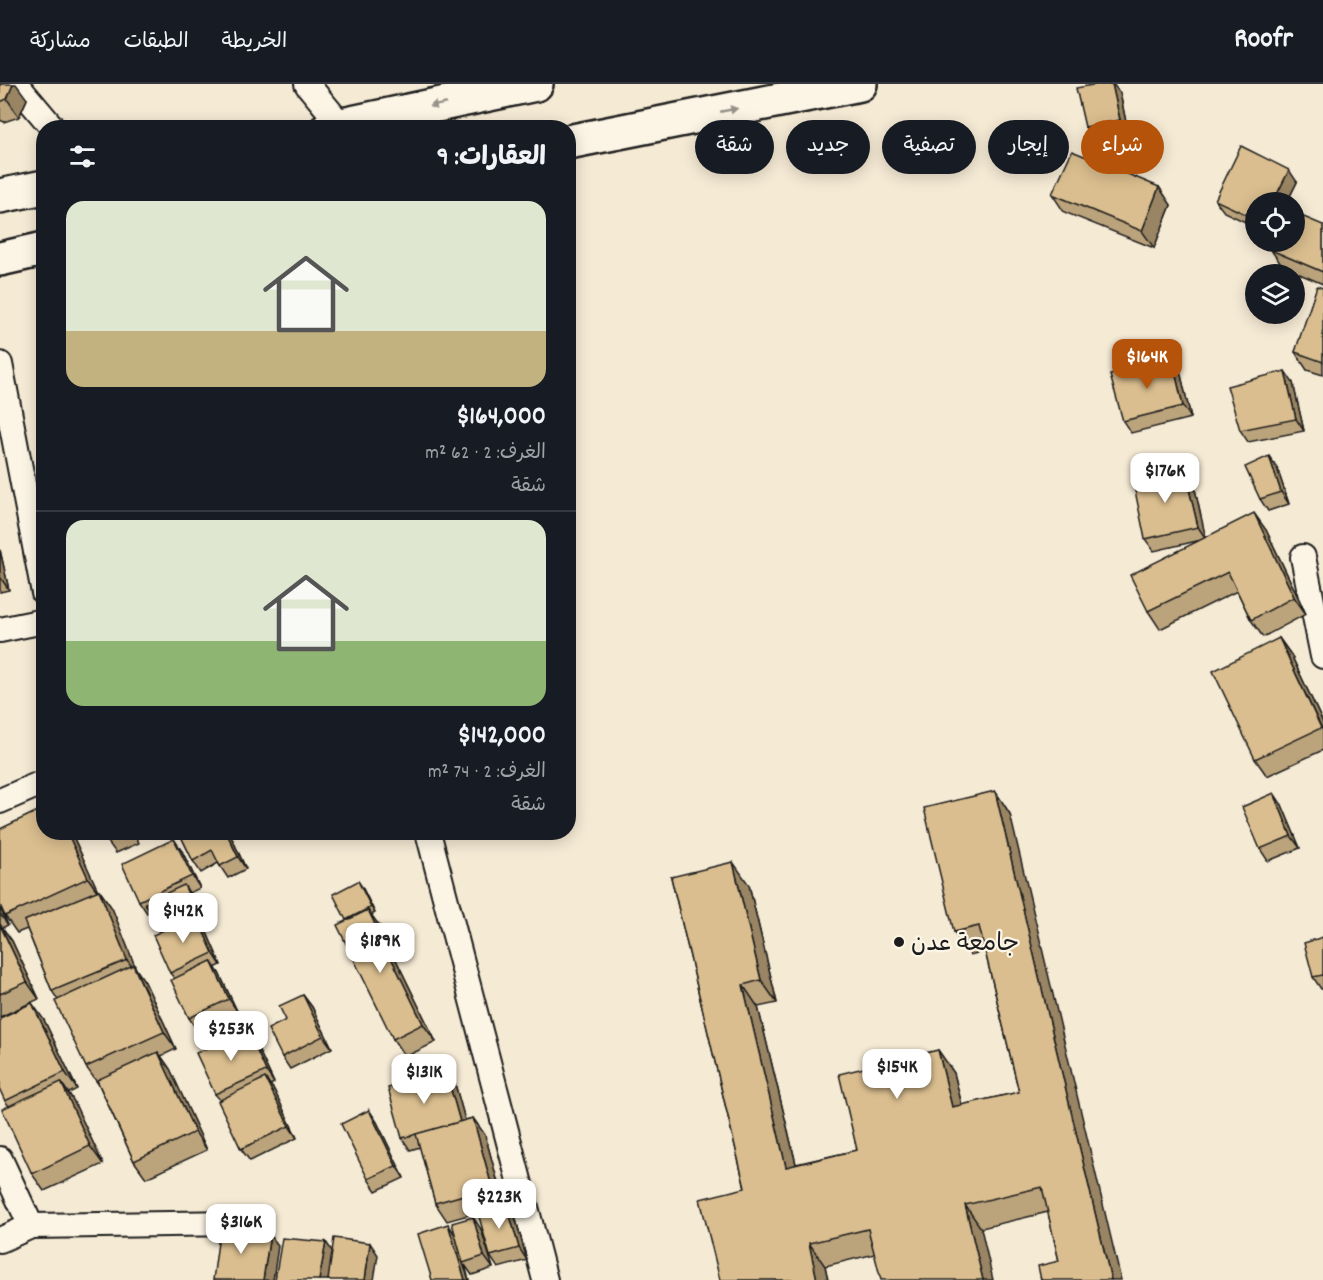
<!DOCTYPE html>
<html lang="ar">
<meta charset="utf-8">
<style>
body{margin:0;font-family:Dekko,"Playpen Sans Arabic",sans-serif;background:#20242c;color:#f1f3f6;direction:rtl;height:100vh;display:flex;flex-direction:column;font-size:22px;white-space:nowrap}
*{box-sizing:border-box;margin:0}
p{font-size:20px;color:#9ea1a6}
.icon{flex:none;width:33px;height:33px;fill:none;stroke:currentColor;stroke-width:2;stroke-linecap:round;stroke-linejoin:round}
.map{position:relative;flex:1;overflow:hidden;direction:ltr}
.drawer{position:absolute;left:36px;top:36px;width:540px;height:720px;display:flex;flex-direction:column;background:#171b24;border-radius:24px;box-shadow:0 3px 15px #0003;direction:rtl}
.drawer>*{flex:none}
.top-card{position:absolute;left:594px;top:36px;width:570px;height:54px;direction:rtl;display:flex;gap:12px}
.buttons{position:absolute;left:1245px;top:108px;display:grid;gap:12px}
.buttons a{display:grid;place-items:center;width:60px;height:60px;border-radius:50%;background:#171b24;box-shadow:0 3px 15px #0003;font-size:30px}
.price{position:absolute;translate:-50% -51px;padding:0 14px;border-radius:12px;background:#fff;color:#222;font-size:20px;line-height:39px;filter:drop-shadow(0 2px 3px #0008)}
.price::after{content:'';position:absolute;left:50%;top:36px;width:18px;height:14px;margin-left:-9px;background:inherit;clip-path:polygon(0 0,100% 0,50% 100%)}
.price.selected{background:#b45309;color:#fff}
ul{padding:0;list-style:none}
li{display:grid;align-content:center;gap:12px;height:318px;padding:0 30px}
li+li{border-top:2px solid #363941}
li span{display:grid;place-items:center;height:186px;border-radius:18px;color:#555}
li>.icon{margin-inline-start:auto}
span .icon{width:108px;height:108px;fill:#fffc;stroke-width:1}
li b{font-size:26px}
h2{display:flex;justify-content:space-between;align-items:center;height:72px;padding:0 30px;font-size:26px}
.tag{padding:0 21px;border-radius:27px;background:#171b24;box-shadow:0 3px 15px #0003;font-size:21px;line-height:54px}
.tag.selected{background:#b45309;color:#fff}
header{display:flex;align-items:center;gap:36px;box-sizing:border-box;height:84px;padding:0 30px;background:#171b24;border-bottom:2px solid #363941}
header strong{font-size:28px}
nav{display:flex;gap:33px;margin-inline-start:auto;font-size:21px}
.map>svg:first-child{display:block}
</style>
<header>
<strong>Roofr</strong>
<nav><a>الخريطة</a><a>الطبقات</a><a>مشاركة</a></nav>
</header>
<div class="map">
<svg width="1323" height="1196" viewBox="0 0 1323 1196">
<rect width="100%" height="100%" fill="#f5ead4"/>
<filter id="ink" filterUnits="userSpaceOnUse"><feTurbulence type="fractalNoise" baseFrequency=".0167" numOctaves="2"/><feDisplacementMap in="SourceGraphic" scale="12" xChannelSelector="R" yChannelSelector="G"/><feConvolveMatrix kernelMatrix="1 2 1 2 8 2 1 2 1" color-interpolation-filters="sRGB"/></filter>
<g filter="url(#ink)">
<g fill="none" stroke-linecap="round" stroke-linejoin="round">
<defs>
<g id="minor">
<polyline points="16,0 53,44"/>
<polyline points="307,0 341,41"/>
<polyline points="0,280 44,509"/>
<polyline points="1303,473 1323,572"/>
<polyline points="0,546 44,537"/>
<polyline points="0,717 44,698"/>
<polyline points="428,748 545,1196"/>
<polyline points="0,1075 31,1142"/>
<polyline points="0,1156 31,1142 239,1139"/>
</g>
<g id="trunk">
<polyline points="328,44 536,0"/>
<polyline points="568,58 860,0"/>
<polyline points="0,112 44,103"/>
<polyline points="0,175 44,165"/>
</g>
</defs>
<use href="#minor" stroke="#1c1c1c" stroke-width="28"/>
<use href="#trunk" stroke="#1c1c1c" stroke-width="38"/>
<use href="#minor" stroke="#fcf5e5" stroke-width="24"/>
<use href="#trunk" stroke="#fcf5e5" stroke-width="33"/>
</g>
<g fill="#bba37b" stroke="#1c1c1c" stroke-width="1.5">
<polygon points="0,0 27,15 19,33 4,38 0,36"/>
<polygon points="1120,9 1128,48 1093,55 1085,43"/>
<polygon points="1297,98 1287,118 1256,118 1256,143 1224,128 1215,116"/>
<polygon points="1159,103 1171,121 1154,164 1064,128 1052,110"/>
<polygon points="1323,141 1323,200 1283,183 1271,166"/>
<polygon points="1323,204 1323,291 1307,286 1295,268"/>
<polygon points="1172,275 1180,287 1191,334 1131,349 1123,337"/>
<polygon points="1293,299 1304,347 1248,358 1240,346"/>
<polygon points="1184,384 1193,396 1205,453 1266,446 1306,530 1263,553 1251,536 1237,507 1160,545 1148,527 1197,457 1154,467 1145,455"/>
<polygon points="1277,384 1289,420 1268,427 1260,415"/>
<polygon points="0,466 9,506 0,508"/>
<polygon points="1279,554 1291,571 1323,639 1323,666 1267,692 1255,675"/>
<polygon points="995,707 1010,730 1059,1177 1048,1128 825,1182 828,1196 720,1196 745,1104 671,793 749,801 777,919 758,923 796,1080 857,1066 938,966 954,989 962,1021 1019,1008 985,867 970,871 954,848"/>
<polygon points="1282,721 1300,764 1268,777 1260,765"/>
<polygon points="44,748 71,748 98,807 99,806 112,824 136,885 145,898 176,965 161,972 170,985 207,1066 146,1094 134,1077 99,1001 86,983 58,916 52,907 27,845 17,849 5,832"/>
<polygon points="104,748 140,748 135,751 139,759 116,769 108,758"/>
<polygon points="179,748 229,748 246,785 228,794 218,779 201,789 193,777"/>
<polygon points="182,767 200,804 189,809 203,837 201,838 204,842 221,881 215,884 219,889 237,927 197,946 189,934 174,894 170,889 159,847 149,828 147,829 139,817"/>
<polygon points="362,803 375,829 371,831 380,843 436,958 405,973 393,955"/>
<polygon points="0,824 8,841 2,844 12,857 39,915 0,933"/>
<polygon points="1323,853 1323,905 1321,905 1313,893"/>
<polygon points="303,911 312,923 332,964 290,985 282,973 286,936"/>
<polygon points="44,936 77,1005 69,1009 73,1016 103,1080 44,1107 32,1090 9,1022 5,1017"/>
<polygon points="247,946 255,958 274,999 270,1001 274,1006 297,1054 250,1077 241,1065 220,1016 215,1010"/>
<polygon points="446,988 455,1000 465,1036 473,1034 485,1051 504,1121 447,1137 435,1119 420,1063 410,1066 402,1054"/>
<polygon points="369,1026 377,1038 404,1094 376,1107 368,1095"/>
<polygon points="515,1133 527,1176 498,1184 490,1172"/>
<polygon points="448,1140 455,1151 481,1145 493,1184 472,1191 465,1181 469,1196"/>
</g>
<g fill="#998564" stroke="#1c1c1c" stroke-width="1.5">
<polygon points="13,0 16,0 27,15 19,33 7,15"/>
<polygon points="1112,0 1113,0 1120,9 1128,48 1120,36"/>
<polygon points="1289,86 1297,98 1287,118 1273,118"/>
<polygon points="1159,103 1171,121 1154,164 1142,147"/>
<polygon points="1172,275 1180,287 1191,334 1183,322"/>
<polygon points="1285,287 1293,299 1304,347 1296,335"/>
<polygon points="1269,372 1277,384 1289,420 1281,408"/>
<polygon points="1184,384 1193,396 1206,455 1198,443"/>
<polygon points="1254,429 1266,446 1306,530 1294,513"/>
<polygon points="0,466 9,506 0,493"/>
<polygon points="1279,554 1291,571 1323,639 1323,647"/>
<polygon points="995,707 1010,730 1121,1196 1111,1196"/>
<polygon points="1274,709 1282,721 1300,764 1291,752"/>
<polygon points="67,748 71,748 100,811 88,794"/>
<polygon points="226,748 229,748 246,785 238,773"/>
<polygon points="174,755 182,767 200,804 192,792"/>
<polygon points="733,778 749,801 777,919 761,896"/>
<polygon points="358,797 362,803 375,829 371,823"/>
<polygon points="184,801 192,813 203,837 195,825"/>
<polygon points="99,806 112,824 136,885 145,898 176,965 164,948 138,891 127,876"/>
<polygon points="0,824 8,841 0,830"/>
<polygon points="368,826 380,843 436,958 423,940"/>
<polygon points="196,831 204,842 221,881 213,869"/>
<polygon points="0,840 12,857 39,915 27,898"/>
<polygon points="211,877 219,889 237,927 229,915"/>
<polygon points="743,901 758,923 802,1105 786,1083"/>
<polygon points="303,911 312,923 332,964 323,952"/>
<polygon points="32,919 44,936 77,1005 65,988"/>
<polygon points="247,946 255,958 274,999 266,987"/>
<polygon points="938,966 954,989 968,1046 952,1023"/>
<polygon points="158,968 170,985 207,1066 195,1048"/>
<polygon points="446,988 455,1000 469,1050 460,1038"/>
<polygon points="265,994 274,1006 297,1054 289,1042"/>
<polygon points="61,998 73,1016 103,1080 90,1062"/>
<polygon points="369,1026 377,1038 404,1094 396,1082"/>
<polygon points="473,1034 485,1051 504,1121 492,1103"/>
<polygon points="507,1121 515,1133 527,1176 519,1164"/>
<polygon points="965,1121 981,1144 993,1196 983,1196"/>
<polygon points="473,1133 481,1145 493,1184 484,1172"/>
<polygon points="448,1140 456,1152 463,1179 469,1196 465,1196"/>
<polygon points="270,1150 278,1162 273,1196 263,1196"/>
<polygon points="326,1158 334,1170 330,1196 319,1196"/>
<polygon points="370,1159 378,1171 374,1196 365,1196"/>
<polygon points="809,1159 825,1182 828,1196 817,1196"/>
</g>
<g fill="#dabe8f" stroke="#1c1c1c" stroke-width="1.5">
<polygon points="0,0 13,0 7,15 0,18"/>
<polygon points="1098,0 1112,0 1120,36 1085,43 1076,4"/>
<polygon points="1241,62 1289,86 1273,118 1256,118 1256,135 1215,116"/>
<polygon points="1072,67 1159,103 1142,147 1052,110"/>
<polygon points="1294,129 1323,141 1323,188 1271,166 1274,158 1294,158"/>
<polygon points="1317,202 1323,204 1323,278 1295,268"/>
<polygon points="1172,275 1183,322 1123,337 1110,291"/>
<polygon points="1285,287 1296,335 1240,346 1227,302"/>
<polygon points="1269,372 1281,408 1260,415 1245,383"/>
<polygon points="1184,384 1198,443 1145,455 1133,397"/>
<polygon points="1254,429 1294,513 1251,536 1228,488 1148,527 1130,491"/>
<polygon points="1279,554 1321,644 1255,675 1213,587"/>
<polygon points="44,577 44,587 41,578"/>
<polygon points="995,707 1111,1196 1041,1196 1038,1182 1059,1177 1042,1103 965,1121 983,1196 881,1196 868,1145 809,1159 817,1196 720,1196 700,1115 745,1104 671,793 733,778 761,896 743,901 786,1083 857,1066 839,990 938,966 952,1023 1019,1008 979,842 954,848 924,724"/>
<polygon points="1274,709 1291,752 1260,765 1242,723"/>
<polygon points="44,724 44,748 67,748 88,794 5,832 0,821 0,745"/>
<polygon points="104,748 127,748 108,758"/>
<polygon points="179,748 226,748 238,773 220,782 212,766 193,777"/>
<polygon points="174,755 192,792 139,817 122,780"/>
<polygon points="358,797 371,823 346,836 333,810"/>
<polygon points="184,801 195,825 157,844 145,819"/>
<polygon points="99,806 127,876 52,907 24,837"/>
<polygon points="368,826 423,940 393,955 337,841"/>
<polygon points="196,831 213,869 170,889 153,851"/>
<polygon points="0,841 27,898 0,910"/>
<polygon points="1323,853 1323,891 1313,893 1304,859"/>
<polygon points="211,877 229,915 189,934 171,896"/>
<polygon points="133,881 164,948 86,983 55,917"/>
<polygon points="303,911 323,952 282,973 268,945 286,936 279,922"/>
<polygon points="32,919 65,988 5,1017 0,1006 0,934"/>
<polygon points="247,946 266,987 215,1010 196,969"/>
<polygon points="158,968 195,1048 134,1077 97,996"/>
<polygon points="446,988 460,1038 402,1054 388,1004"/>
<polygon points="265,994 289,1042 241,1065 218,1017"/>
<polygon points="61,998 90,1062 32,1090 2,1025"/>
<polygon points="369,1026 396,1082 368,1095 341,1040"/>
<polygon points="473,1034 492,1103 435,1119 416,1050"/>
<polygon points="507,1121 519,1164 490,1172 478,1129"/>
<polygon points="473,1133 484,1172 463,1179 452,1139"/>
<polygon points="448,1140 465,1196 432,1196 418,1150"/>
<polygon points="220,1143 270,1150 263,1196 213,1196"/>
<polygon points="282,1154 326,1158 319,1196 275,1196"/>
<polygon points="334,1154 370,1159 365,1196 328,1196"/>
</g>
<defs><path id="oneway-solid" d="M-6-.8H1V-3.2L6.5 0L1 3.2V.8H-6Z" transform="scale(1.5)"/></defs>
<g fill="#97938b">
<use href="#oneway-solid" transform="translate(438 21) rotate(168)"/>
<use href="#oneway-solid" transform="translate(729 26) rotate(-11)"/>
</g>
</g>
<circle fill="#1c1c1c" stroke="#fcf5e5" stroke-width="2" cx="899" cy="858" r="6"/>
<g text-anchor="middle" stroke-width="4.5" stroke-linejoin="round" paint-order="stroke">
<g font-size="24" fill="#1c1c1c" stroke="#fcf5e5" text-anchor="start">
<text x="911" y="866">جامعة عدن</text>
</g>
</g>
</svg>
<div class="buttons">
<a><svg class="icon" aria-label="locate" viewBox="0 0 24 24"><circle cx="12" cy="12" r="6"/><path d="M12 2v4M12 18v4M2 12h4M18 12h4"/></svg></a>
<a><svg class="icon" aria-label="layers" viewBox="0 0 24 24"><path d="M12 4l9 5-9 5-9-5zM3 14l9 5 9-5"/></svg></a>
</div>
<b class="price selected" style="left:1147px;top:306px">$164K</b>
<b class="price" style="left:1165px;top:420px">$176K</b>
<b class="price" style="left:183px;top:860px">$142K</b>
<b class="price" style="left:380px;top:890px">$189K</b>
<b class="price" style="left:231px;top:978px">$253K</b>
<b class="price" style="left:897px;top:1016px">$154K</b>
<b class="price" style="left:424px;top:1021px">$131K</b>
<b class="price" style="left:499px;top:1146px">$223K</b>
<b class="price" style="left:241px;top:1171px">$316K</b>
<div class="top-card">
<a class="tag selected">شراء</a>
<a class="tag">إيجار</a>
<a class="tag">تصفية</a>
<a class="tag">جديد</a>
<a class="tag">شقة</a>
</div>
<section class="drawer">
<h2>العقارات: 9<svg class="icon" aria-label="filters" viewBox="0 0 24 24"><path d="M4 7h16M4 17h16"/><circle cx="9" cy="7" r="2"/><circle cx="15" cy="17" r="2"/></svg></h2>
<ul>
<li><span style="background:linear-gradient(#dfe7d0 70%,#c2b280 0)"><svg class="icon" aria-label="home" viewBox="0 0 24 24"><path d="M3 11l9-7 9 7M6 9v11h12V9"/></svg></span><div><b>$164,000</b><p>الغرف: 2 · 62 m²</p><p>شقة</p></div></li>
<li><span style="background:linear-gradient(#dfe7d0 65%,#8fb573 0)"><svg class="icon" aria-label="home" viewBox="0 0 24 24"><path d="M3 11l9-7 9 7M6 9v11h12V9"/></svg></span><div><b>$142,000</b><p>الغرف: 2 · 74 m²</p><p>شقة</p></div></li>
</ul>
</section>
</div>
